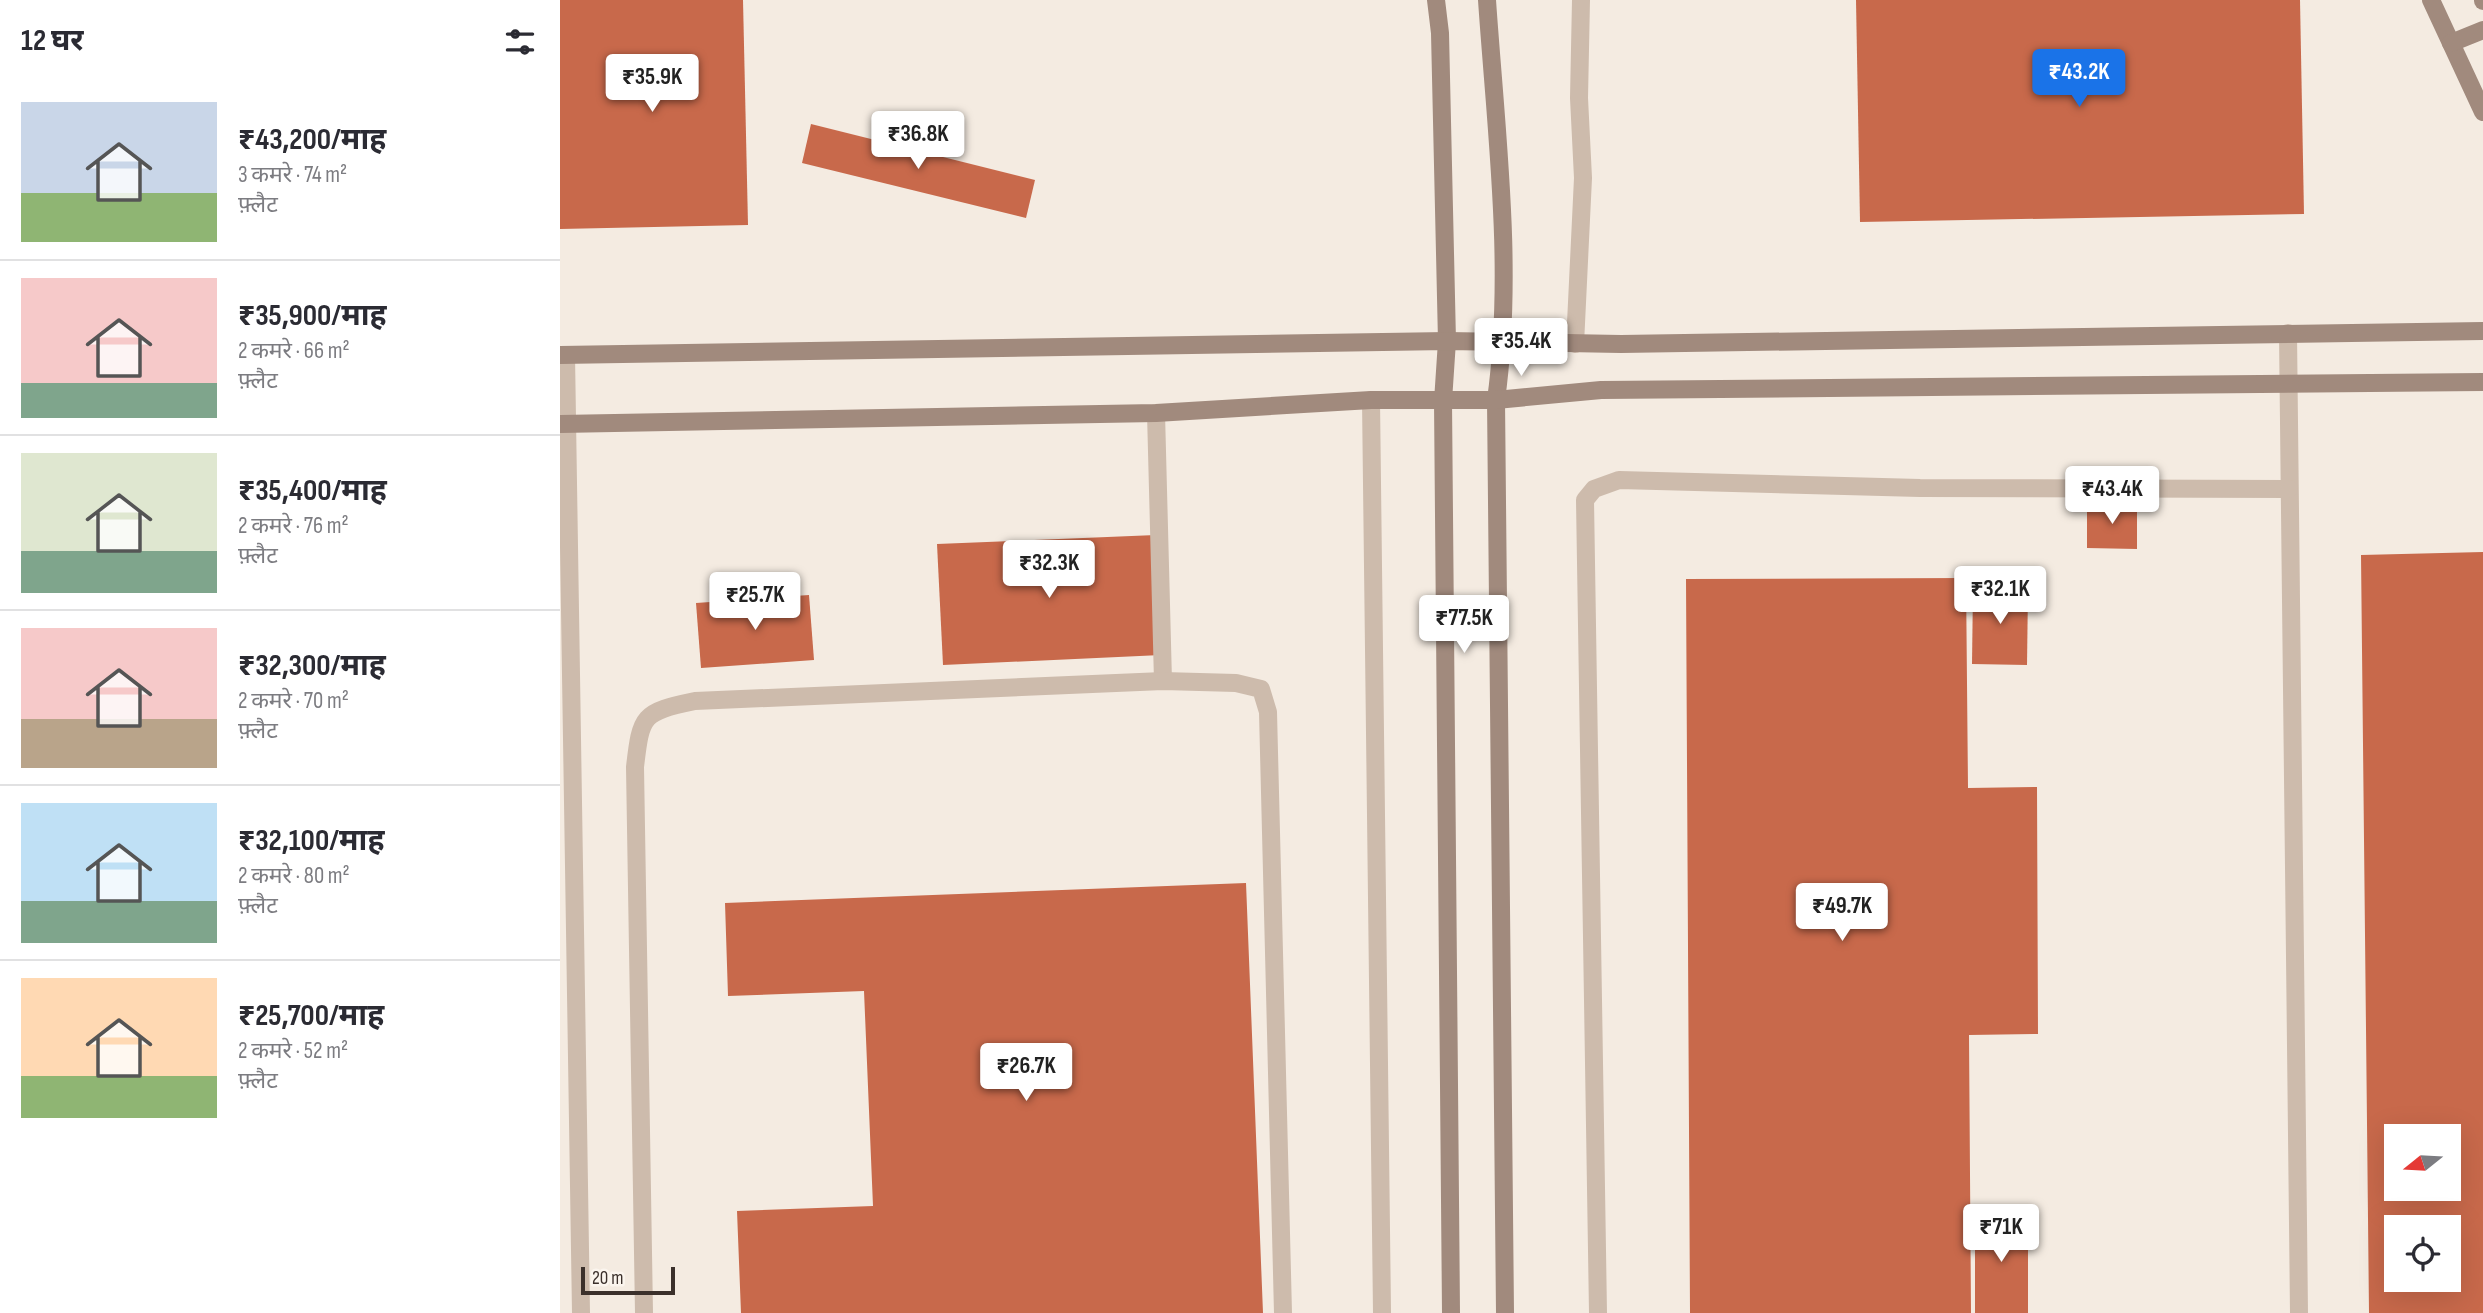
<!DOCTYPE html>
<html lang="hi">
<meta charset="utf-8">
<style>
body{margin:0;font-family:"Sofia Sans Condensed","Noto Sans Devanagari",sans-serif;background:#f7f7f7;color:#2b2b33;height:100vh;display:flex;flex-direction:column;font-size:26px;white-space:nowrap}
*{box-sizing:border-box;margin:0}
p{font-size:23px;color:#7c7c81}
.icon{flex:none;width:38px;height:38px;fill:none;stroke:currentColor;stroke-width:2;stroke-linecap:round;stroke-linejoin:round}
.map{position:relative;flex:1;overflow:hidden}
.details{display:flex;flex-direction:column;background:#fff;width:560px}
.details>*{flex:none}
.needle{width:46px;rotate:252deg}
.tools{position:absolute;left:1824px;top:1124px;display:grid;gap:14px}
.tools a{display:grid;place-items:center;width:77px;height:77px;border-radius:0px;background:#fff;box-shadow:0 7px 28px #0002;font-size:35px}
.scale{position:absolute;left:21px;bottom:18px;width:94px;box-sizing:border-box;padding-left:7px;border:4px solid #3b302b;border-top:0;font-size:19px;line-height:24px;white-space:nowrap;color:#3b302b;-webkit-text-stroke:5px #fbf5ee;paint-order:stroke}
.price{position:absolute;translate:-50% -60px;padding:0 16px;border-radius:7px;background:#fff;color:#222;font-size:23px;line-height:46px;filter:drop-shadow(0 2px 4px #0008)}
.price::after{content:'';position:absolute;left:50%;top:42px;width:21px;height:16px;margin-left:-10px;background:inherit;clip-path:polygon(0 0,100% 0,50% 100%)}
.price.selected{background:#1a73e8;color:#fff}
ul{padding:0;list-style:none}
li{display:flex;align-items:center;gap:21px;height:175px;padding:0 21px}
li+li{border-top:2px solid #e1e1e2}
li span{display:grid;place-items:center;flex:none;width:196px;height:140px;border-radius:0px;color:#555}
li>.icon{margin-inline-start:auto}
span .icon{width:84px;height:84px;fill:#fffc;stroke-width:1}
li b{font-size:30px}
h2{display:flex;justify-content:space-between;align-items:center;height:84px;padding:0 21px;font-size:30px}
main{display:flex;flex:1;min-height:0}
.map>svg:first-child{display:block}
</style>
<main>
<section class="details">
<h2>12 घर<svg class="icon" aria-label="filters" viewBox="0 0 24 24"><path d="M4 7h16M4 17h16"/><circle cx="9" cy="7" r="2"/><circle cx="15" cy="17" r="2"/></svg></h2>
<ul>
<li><span style="background:linear-gradient(#c9d6e8 65%,#8fb573 0)"><svg class="icon" aria-label="home" viewBox="0 0 24 24"><path d="M3 11l9-7 9 7M6 9v11h12V9"/></svg></span><div><b>₹43,200/माह</b><p>3 कमरे · 74 m²</p><p>फ़्लैट</p></div></li>
<li><span style="background:linear-gradient(#f6c9c9 75%,#7fa58c 0)"><svg class="icon" aria-label="home" viewBox="0 0 24 24"><path d="M3 11l9-7 9 7M6 9v11h12V9"/></svg></span><div><b>₹35,900/माह</b><p>2 कमरे · 66 m²</p><p>फ़्लैट</p></div></li>
<li><span style="background:linear-gradient(#dfe7d0 70%,#7fa58c 0)"><svg class="icon" aria-label="home" viewBox="0 0 24 24"><path d="M3 11l9-7 9 7M6 9v11h12V9"/></svg></span><div><b>₹35,400/माह</b><p>2 कमरे · 76 m²</p><p>फ़्लैट</p></div></li>
<li><span style="background:linear-gradient(#f6c9c9 65%,#b9a48a 0)"><svg class="icon" aria-label="home" viewBox="0 0 24 24"><path d="M3 11l9-7 9 7M6 9v11h12V9"/></svg></span><div><b>₹32,300/माह</b><p>2 कमरे · 70 m²</p><p>फ़्लैट</p></div></li>
<li><span style="background:linear-gradient(#bfe0f5 70%,#7fa58c 0)"><svg class="icon" aria-label="home" viewBox="0 0 24 24"><path d="M3 11l9-7 9 7M6 9v11h12V9"/></svg></span><div><b>₹32,100/माह</b><p>2 कमरे · 80 m²</p><p>फ़्लैट</p></div></li>
<li><span style="background:linear-gradient(#ffd9b3 70%,#8fb573 0)"><svg class="icon" aria-label="home" viewBox="0 0 24 24"><path d="M3 11l9-7 9 7M6 9v11h12V9"/></svg></span><div><b>₹25,700/माह</b><p>2 कमरे · 52 m²</p><p>फ़्लैट</p></div></li>
</ul>
</section>
<div class="map">
<svg width="1923" height="1313" viewBox="0 0 1923 1313">
<rect width="100%" height="100%" fill="#f4ebe1"/>
<g fill="#c8694b" fill-rule="evenodd">
<polygon points="0,0 183,0 188,225 0,229"/>
<polygon points="1296,0 1740,0 1744,214 1300,222"/>
<polygon points="251,124 475,180 466,218 242,163"/>
<polygon points="1527,504 1577,505 1577,549 1527,548"/>
<polygon points="596,535 601,655 383,665 377,544"/>
<path d="M1923,552V1313H1809L1801,555ZM1836,1136H1888V1188H1836ZM1836,1227H1888V1279H1836Z"/>
<polygon points="1406,578 1408,788 1477,787 1478,1034 1409,1035 1411,1313 1130,1313 1126,579"/>
<polygon points="1413,588 1468,589 1467,665 1412,664"/>
<polygon points="249,595 254,660 141,668 136,603"/>
<polygon points="686,883 703,1313 181,1313 177,1211 313,1206 304,991 168,996 165,903"/>
<polygon points="1415,1215 1468,1216 1468,1313 1415,1313"/>
</g>
<g fill="none" stroke-linecap="round" stroke-linejoin="round">
<g stroke="#cdbbac" stroke-width="18">
<polyline points="1728,333 1739,1313"/>
<polyline points="1015,344 1023,178 1019,98 1021,0"/>
<polyline points="6,355 21,1313"/>
<polyline points="811,400 822,1313"/>
<polyline points="596,413 603,681"/>
<path d="M84,1313L75,767C81,715 82,712 135,701L603,681L676,683L701,689L708,712L723,1313"/>
<polyline points="1038,1313 1025,500 1034,489 1059,480 1360,488 1729,489"/>
</g>
<g stroke="#a18a7d" stroke-width="18">
<polyline points="876,0 880,33 887,341 883,401 891,1313"/>
<path d="M927,0C936,132 954,269 936,400L945,1313"/>
<polyline points="1871,0 1923,112"/>
<polyline points="1923,0 1923,1"/>
<polyline points="1891,43 1923,30"/>
<polyline points="0,355 887,341 1061,344 1923,331"/>
<polyline points="0,424 596,413 811,400 936,400 1041,390 1923,382"/>
</g>
</g>
</svg>
<div class="tools">
<a><svg class="needle" viewBox="-14 -14 28 28"><path d="M0-13l5 13h-10z" fill="#e53935"/><path d="M0 13l5-13h-10z" fill="#7c7c81"/></svg></a>
<a><svg class="icon" aria-label="locate" viewBox="0 0 24 24"><circle cx="12" cy="12" r="6"/><path d="M12 2v4M12 18v4M2 12h4M18 12h4"/></svg></a>
</div>
<div class="scale">20 m</div>
<b class="price selected" style="left:1519px;top:109px">₹43.2K</b>
<b class="price" style="left:92px;top:114px">₹35.9K</b>
<b class="price" style="left:358px;top:171px">₹36.8K</b>
<b class="price" style="left:961px;top:378px">₹35.4K</b>
<b class="price" style="left:1552px;top:526px">₹43.4K</b>
<b class="price" style="left:489px;top:600px">₹32.3K</b>
<b class="price" style="left:1440px;top:626px">₹32.1K</b>
<b class="price" style="left:195px;top:632px">₹25.7K</b>
<b class="price" style="left:904px;top:655px">₹77.5K</b>
<b class="price" style="left:1282px;top:943px">₹49.7K</b>
<b class="price" style="left:466px;top:1103px">₹26.7K</b>
<b class="price" style="left:1441px;top:1264px">₹71K</b>
</div>
</main>
